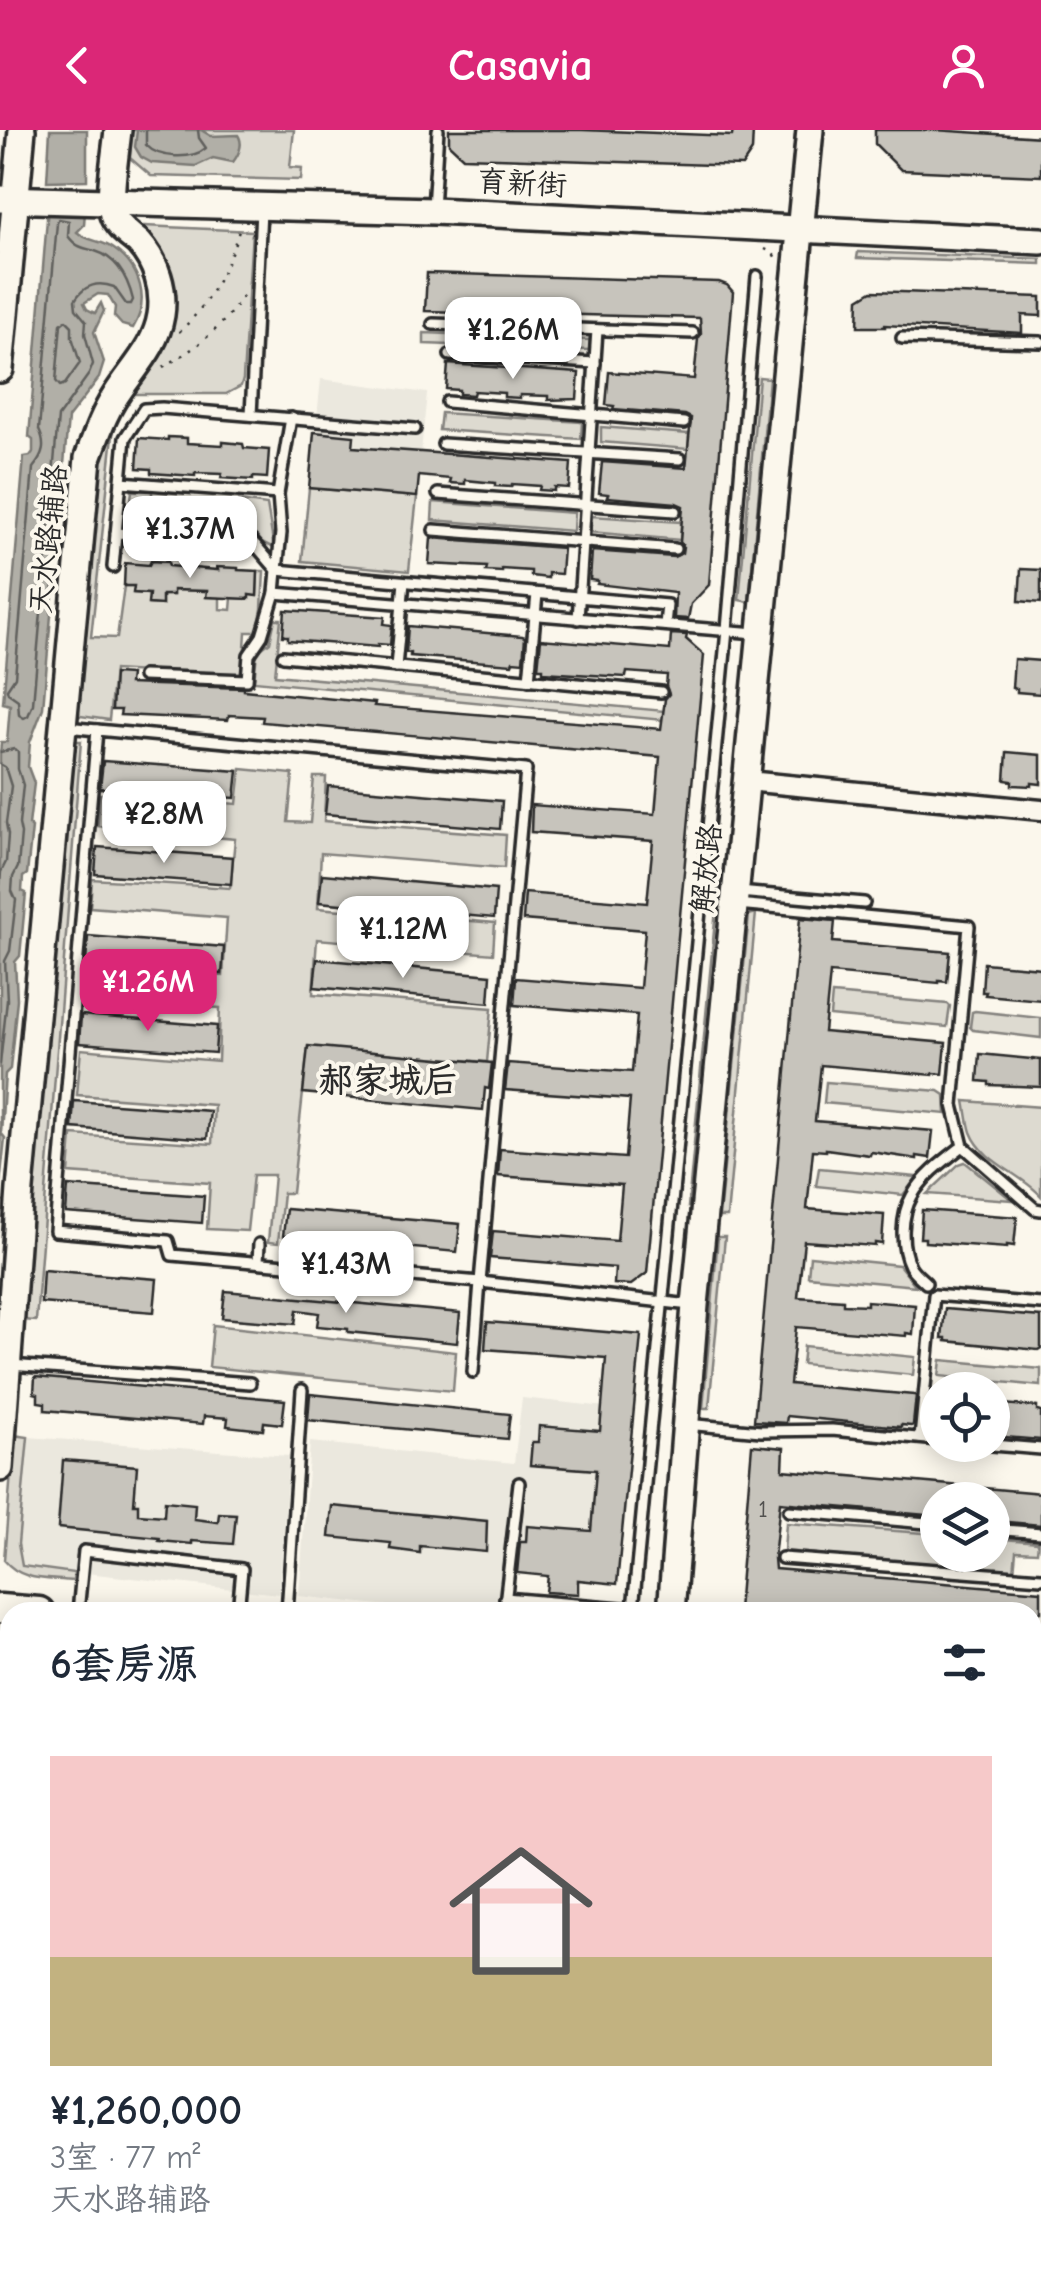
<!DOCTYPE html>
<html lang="zh">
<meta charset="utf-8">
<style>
body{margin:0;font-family:"Comic Neue","LXGW WenKai TC",sans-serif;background:#f2f2f3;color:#1f2937;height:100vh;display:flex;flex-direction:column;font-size:38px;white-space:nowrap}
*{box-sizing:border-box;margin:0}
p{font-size:32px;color:#747a83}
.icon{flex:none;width:55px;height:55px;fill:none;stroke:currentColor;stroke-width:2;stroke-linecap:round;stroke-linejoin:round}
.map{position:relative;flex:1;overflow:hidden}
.drawer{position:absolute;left:0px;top:1472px;width:1042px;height:672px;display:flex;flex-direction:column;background:#fff;border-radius:30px 30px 0 0;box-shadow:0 5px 25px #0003}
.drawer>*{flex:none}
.fabs{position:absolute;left:920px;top:1242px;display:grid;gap:20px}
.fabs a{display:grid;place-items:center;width:90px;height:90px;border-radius:50%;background:#fff;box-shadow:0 5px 25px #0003;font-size:50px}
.price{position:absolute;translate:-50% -85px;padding:0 22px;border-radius:20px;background:#fff;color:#222;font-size:32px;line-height:65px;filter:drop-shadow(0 2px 5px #0008)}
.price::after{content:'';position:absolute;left:50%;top:60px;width:30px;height:22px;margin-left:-15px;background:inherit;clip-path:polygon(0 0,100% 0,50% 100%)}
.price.active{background:#db2777;color:#fff}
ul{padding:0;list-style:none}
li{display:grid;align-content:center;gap:20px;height:530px;padding:0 50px}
li span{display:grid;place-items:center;height:310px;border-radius:0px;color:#555}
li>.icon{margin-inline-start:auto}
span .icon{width:180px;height:180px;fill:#fffc;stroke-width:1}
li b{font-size:42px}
h2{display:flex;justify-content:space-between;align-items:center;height:120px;padding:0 50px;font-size:42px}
header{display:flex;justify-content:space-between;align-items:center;height:130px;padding:0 50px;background:#db2777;color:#fff;font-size:45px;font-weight:700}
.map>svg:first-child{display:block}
</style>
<header><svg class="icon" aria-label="back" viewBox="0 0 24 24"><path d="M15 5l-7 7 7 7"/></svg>Casavia<svg class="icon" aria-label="person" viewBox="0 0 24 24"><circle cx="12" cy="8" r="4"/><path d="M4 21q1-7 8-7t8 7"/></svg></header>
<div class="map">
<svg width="1041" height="2143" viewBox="0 0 1041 2143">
<rect width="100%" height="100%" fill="#fbf7ec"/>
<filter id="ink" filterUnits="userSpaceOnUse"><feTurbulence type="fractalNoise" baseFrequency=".01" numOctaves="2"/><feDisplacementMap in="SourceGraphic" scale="20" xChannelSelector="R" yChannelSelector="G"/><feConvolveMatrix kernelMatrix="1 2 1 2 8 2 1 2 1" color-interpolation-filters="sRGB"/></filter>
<g filter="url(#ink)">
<g fill="#ebe8de">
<polygon points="321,249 427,263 409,441 302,431"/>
<polygon points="522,1268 634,1280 617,1454 579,1450 578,1464 546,1462 547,1446 505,1443 501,1482 443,1482 299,1466 310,1312 514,1333"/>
<polygon points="28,1307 289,1326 279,1464 22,1436 18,1414"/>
<polygon points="0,2053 10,2053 10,2135 485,2135 485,2143 0,2143"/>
</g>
<g fill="#dddad0" stroke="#84827e" stroke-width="2.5">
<polygon points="132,0 294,0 290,37 302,38 301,50 151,46 130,28"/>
<polygon points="144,96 252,101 243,249 241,256 226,264 132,264 115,287 91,507 117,508 124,456 134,456 134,463 149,464 149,474 162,475 162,465 173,465 173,460 207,461 207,467 220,467 220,479 231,480 232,468 248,469 248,463 257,465 258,441 264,441 262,479 258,502 246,502 243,548 114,540 109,590 73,585 99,327 107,293 141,252 170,199 176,167 169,137 153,110 143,102"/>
<polygon points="858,122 1041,129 1041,134 857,128"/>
<polygon points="424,203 590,210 589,220 424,214"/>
<polygon points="759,247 769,248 749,472 739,470"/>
<polygon points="441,283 582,292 581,309 439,300"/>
<polygon points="601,297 689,304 688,319 601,312"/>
<polygon points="309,358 417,367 409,441 302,431"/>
<polygon points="132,361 152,361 152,367 238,376 239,371 267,375 274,418 252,407 127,398"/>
<polygon points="433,372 574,383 573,401 432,390"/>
<polygon points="592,386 681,392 680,410 590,402"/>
<polygon points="275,489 281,489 275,545 665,581 663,590 254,551 257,522 270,512"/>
<polygon points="69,611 81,611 36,1191 21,1190"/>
<polygon points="241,639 293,644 288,692 310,693 314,647 326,647 324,691 506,705 504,738 321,723 318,778 495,793 493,824 317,809 313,864 492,878 487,932 308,917 292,1063 283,1063 278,1113 268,1112 274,1045 253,1045 247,1101 207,1099 210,1053 69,1043 72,1005 212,1014 214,975 77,965 81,919 218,931 220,878 85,869 87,836 223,846 227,788 90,777 92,749 230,758 235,709 98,696 100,664 237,674"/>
<polygon points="725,757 693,1076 688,1077 718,758"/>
<polygon points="756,783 727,1087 719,1087 749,785"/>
<polygon points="832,864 948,874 950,876 947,897 830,886"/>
<polygon points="975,881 1041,888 1041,908 973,900 970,897 972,882"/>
<polygon points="826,952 939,961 945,965 946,984 824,973"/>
<path d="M965,971L1041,977V1066C1021,1043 983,1033 971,1002C968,993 967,981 965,971Z"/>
<polygon points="965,1032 1012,1070 927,1064 959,1034"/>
<polygon points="819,1038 917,1047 903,1065 816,1056"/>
<polygon points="718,1107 725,1107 709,1278 703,1278"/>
<polygon points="810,1126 899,1135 916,1156 808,1146"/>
<polygon points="213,1195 456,1222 453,1261 209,1237"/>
<polygon points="804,1216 915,1227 913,1245 802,1234"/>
<polygon points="941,1230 1041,1239 1041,1256 939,1246"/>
<path d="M14,1305L28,1307L18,1414L22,1436L74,1443L73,1451C47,1448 22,1452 4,1430Z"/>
<polygon points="786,1393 937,1404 938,1425 992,1425 993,1408 1038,1412 1037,1422 1016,1421 1014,1442 784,1421"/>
<polygon points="4,1536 10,1537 10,1692 0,1692 0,1538"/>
<polygon points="1041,1924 1041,2143 979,2143 980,2135 1032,2135 1032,2003"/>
</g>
<g fill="#b1afa7" stroke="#7b7a75" stroke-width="2.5">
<polygon points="50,0 87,0 87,50 47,51"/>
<path d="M137,0H201L211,6L238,5C244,14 239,24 233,32L213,28L196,36L152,33L141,27L135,17Z"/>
<path d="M48,77L85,81L84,95L77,102C88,112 102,110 114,119C141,138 150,171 133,198L122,195L114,186L115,177L108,165L98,164L84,173L87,179L95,183L101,173L104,181L94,202L104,232L99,248L68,288L43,578L30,612L28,637L34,653L29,695L32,698L27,744L23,747L22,761L26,763L20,826L15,832L17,869L10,939L5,944L1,1003L5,1008L0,1054V625L1,612H7L10,575L3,573L24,327L30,326L33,322V310L29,307Z"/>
</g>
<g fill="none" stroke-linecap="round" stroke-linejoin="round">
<g stroke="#61605d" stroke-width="2.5">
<path d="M146,0V15C159,29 192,30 206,18L199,8L198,0"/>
<path d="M59,89L69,91L68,106C77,118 82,117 95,121C118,128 128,149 133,170L131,174H126L114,157C98,151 84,155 75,170L76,179L86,191L85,204L93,234L89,244L58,287L33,574L28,586L24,588L19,585L18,570L8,563L7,559L15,547L33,338C44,325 46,315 39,300L57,93Z"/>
<polygon points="66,190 72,196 72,207 80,233 65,254 60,256 56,251 61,194"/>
<polyline points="0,622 14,619 18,622 18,639 23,655 19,694 21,704 18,737 13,747 12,761 16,770 10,821 5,831 7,870 0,934"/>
<polyline points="0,634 5,637 11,656 6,693 8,705 6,732 1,742 0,755"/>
</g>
</g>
<g fill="#c7c4bc" stroke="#2b2b2b" stroke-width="2.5">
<polygon points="449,0 582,0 732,6 733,0 753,0 752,21 742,36 463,27 449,14"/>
<polygon points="875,0 935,0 1041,7 1041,46 901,40 875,14"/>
<polygon points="427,143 719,152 727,155 733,162 709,455 691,474 688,489 674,488 675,463 597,454 598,451 590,450 592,421 674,427 682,423 683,416 680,412 683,376 676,373 607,367 608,364 599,363 602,332 686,338 691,288 685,285 613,279 614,276 606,275 609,242 694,249 698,209 701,204 700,188 425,181"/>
<polygon points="872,161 1041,167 1041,186 1022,185 1022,203 885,195 885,197 858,197 859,169"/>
<polygon points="448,234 579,243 577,269 548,270 548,266 520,265 520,268 504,267 504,263 474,261 473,265 459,264 459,260 446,259"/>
<polygon points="314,302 354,306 353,317 571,333 569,358 554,357 554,361 539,360 540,356 512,354 511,357 495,356 495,353 465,350 465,354 450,353 451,349 419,346 417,367 309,358"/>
<polygon points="168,307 187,308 187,313 223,315 223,312 243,314 244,318 269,320 267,348 253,347 253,350 221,348 222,344 195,343 195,346 151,343 151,339 137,338 139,308 168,310"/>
<polygon points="431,408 563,418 561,444 548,443 548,448 531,446 531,441 502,439 502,442 486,441 487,437 429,434"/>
<polygon points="151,431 168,432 169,436 218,440 217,437 238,438 238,440 258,441 257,466 249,465 249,469 206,467 207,461 173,460 173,465 162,465 162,475 148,474 149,464 133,463 134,456 124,456 125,433 149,435"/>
<polygon points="1021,439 1041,440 1041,473 1019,471"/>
<polygon points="285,480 385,487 384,494 392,495 390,515 378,514 378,517 288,510 288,506 283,506"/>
<polygon points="408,496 522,506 525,507 523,532 513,531 512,534 410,526 410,523 406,522"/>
<polygon points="671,504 687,505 686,509 704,525 647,1143 631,1155 614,1154 615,1138 490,1128 493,1101 617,1111 622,1055 498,1046 500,1019 625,1028 630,969 505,960 508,933 632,942 637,885 514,875 516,848 640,858 645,800 523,790 525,763 647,773 653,711 531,702 532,675 655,684 660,627 262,592 263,587 229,585 228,590 120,585 121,580 112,580 114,544 130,545 129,554 244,558 244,560 375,573 374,576 661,599 665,569 669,564 666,556 667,545 627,542 626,547 543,542 543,538 538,538 541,509 670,520"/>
<polygon points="1014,529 1041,531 1040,564 1017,562 1017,559 1012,558"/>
<polygon points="1007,622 1041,625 1041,654 1032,653 1032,656 1012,655 1012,651 1005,650"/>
<polygon points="103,631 238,641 235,668 100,658"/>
<polygon points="328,656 502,671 500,699 325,684"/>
<polygon points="97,717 233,727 231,754 95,744"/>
<polygon points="322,744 496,760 494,788 319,772"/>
<polygon points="800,788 835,791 833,812 950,822 947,852 939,851 939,853 830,843 824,902 946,913 943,944 933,943 933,945 821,935 815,991 933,1001 930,1028 917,1026 917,1029 871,1022 870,1025 826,1019 826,1021 813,1020 807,1079 884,1085 882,1114 875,1113 875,1116 804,1111 798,1167 843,1170 843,1174 867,1175 867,1171 915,1175 913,1204 906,1203 906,1206 796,1197 790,1254 914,1265 916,1266 913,1295 911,1296 901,1295 901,1297 787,1286 786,1293 754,1291"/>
<polygon points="88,806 224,817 222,844 86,833"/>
<polygon points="317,829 491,845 489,873 314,857"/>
<polygon points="984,833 1041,838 1041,870 985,865 986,862 982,862"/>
<polygon points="81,885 217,896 215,923 79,913"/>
<polygon points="308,916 492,933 489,959 485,958 483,980 303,963"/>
<polygon points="980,924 1041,930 1041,957 989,955 989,952 978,951"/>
<polygon points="74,971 210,981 207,1009 72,998"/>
<polygon points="68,1056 204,1066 202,1093 66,1083"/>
<polygon points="286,1079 460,1094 457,1122 283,1106"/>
<polygon points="922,1080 1017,1087 1014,1116 1007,1115 1007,1118 925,1112 925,1108 920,1108"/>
<polygon points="43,1140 157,1149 154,1182 41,1173"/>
<polygon points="225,1161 460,1183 457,1213 348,1202 348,1199 317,1196 319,1183 297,1180 295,1194 222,1188"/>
<polygon points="945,1179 1041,1187 1041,1218 1038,1220 946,1211 946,1208 942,1208"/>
<polygon points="487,1192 641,1205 617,1454 578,1450 578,1464 546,1462 548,1446 517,1443 520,1412 526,1412 527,1396 591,1401 596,1340 530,1335 532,1312 538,1312 539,1296 600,1301 606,1228 485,1219"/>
<polygon points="35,1247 285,1270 282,1294 264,1292 263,1300 227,1296 228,1288 204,1286 203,1294 45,1280 45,1273 38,1272 38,1264 34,1263"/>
<polygon points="310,1264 510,1284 507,1309 308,1290"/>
<polygon points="992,1273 1037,1277 1037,1281 1041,1282 1041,1310 992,1306"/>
<polygon points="752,1315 784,1318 783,1340 1041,1363 1041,1395 997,1391 997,1389 992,1389 992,1370 938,1370 938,1386 780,1372 774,1428 775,1439 1041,1461 1041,1482 766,1482 738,1480"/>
<polygon points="63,1330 137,1336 134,1374 138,1374 138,1384 164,1386 165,1371 195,1374 194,1389 218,1392 219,1383 236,1384 233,1414 192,1411 192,1414 159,1411 160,1408 58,1398"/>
<polygon points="332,1376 487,1391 486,1422 420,1416 420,1423 390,1419 391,1413 329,1407"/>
</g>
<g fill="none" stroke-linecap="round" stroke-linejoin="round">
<defs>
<g id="lane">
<polyline points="433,78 438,0"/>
<polyline points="433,194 693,203"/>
<polyline points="902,208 1041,212"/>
<polyline points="450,225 595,233"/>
<polyline points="447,272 684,293"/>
<polyline points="251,285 261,80"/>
<polyline points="443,314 680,329"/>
<polyline points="121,352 278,364 281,403 277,440 667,475 665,495"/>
<polyline points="278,364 291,288"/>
<polyline points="438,364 675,381"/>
<polyline points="434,400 675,419"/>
<polyline points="116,403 252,411 277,440 275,463 262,506 249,525 247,550 143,546"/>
<polyline points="113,437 125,308 144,279 162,278 415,299"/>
<polyline points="275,463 756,503"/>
<polyline points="578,489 597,200"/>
<polyline points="283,526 661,562"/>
<polyline points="396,537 404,452"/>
<polyline points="529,550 537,464"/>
<polyline points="66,597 97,600"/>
<polygon points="97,600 526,640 480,1152 172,1125 168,1111 55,1101"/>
<polyline points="739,762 864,773"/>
<polyline points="737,774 969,796 953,975 963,1016 1035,1079 1041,1080"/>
<polyline points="258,1131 259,1114"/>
<path d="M926,1153C921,1148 913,1142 910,1136C900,1116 901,1085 912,1066C923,1046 945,1030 963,1016"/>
<polyline points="10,1235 250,1253"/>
<polyline points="473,1242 480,1152 691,1175"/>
<polyline points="686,1294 761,1301 832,1300 938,1310"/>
<polyline points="920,1308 934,1165 1041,1174"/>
<polyline points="992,1315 1041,1319"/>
<polyline points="789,1381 938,1394"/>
<polyline points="992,1399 1041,1403"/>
<polyline points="782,1428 1041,1448"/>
<polyline points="505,1468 633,1479 727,500 757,146"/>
<polyline points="78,1482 84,1421 242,1439 238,1482"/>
<polyline points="287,1482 302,1260"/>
<polyline points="504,1482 519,1353"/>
<polyline points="0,1801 10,1802"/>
<polyline points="0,1955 10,1955"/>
<polyline points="114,2143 114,2135"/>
<polyline points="303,2143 304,2135"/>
</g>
<g id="street">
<polyline points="747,651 1041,680"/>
<polyline points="0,2044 10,2045"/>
</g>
<g id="secondary">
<polyline points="0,69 433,81 1041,111"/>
<polyline points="0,239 22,0"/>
<path d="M0,1338L20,1059L88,328C96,306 103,285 116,265C133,238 156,217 161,185C165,159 156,132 139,113C130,105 117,97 113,85C108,66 116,21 118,0"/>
<polyline points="671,1482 695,1175 810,0"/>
<polyline points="610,2143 611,2135"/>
</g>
<g id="primary">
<polyline points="0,1479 39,1482"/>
<polyline points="0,1508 10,1508"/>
<polyline points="1032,1570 1041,1571"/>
<polyline points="1032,1599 1041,1600"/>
</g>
</defs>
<use href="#lane" stroke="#2b2b2b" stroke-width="16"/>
<use href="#street" stroke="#2b2b2b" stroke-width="25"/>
<use href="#secondary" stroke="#2b2b2b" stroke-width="32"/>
<use href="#primary" stroke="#2b2b2b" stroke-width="35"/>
<g stroke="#2b2b2b" stroke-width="2.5" stroke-dasharray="2.5 8" stroke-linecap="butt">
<polyline points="765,119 773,123 777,130"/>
<path d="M179,202C210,174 227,137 240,98"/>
<path d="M163,237C197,218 224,197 244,163"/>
<polyline points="1032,2107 1041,2055"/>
<polyline points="1032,2132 1041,2134"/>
</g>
<use href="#lane" stroke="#fbf7ec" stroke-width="9"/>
<use href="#street" stroke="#fbf7ec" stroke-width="18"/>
<use href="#secondary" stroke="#fbf7ec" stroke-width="25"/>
<use href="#primary" stroke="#fbf7ec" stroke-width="28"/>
</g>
</g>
<g text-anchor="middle" stroke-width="8" stroke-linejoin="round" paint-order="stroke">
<g font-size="25" fill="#52514f">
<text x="763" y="1387">1</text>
</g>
<g font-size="30" fill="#2b2b2b" stroke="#fbf7ec">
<text transform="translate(522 53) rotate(3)" y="10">育新街</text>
<text transform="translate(48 409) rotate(-84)" y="10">天水路辅路</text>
<text transform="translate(706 738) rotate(-84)" y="10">解放路</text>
</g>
<g font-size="35" font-weight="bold" fill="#2b2b2b" stroke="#fbf7ec">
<text x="388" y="962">郝家城后</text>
</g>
</g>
</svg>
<div class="fabs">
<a><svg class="icon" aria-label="locate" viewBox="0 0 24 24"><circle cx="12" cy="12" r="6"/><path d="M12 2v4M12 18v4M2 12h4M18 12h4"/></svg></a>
<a><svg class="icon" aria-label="layers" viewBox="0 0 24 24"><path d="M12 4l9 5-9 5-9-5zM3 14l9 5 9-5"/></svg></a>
</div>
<b class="price" style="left:513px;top:252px">¥1.26M</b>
<b class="price" style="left:190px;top:451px">¥1.37M</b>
<b class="price" style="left:164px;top:736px">¥2.8M</b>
<b class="price" style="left:403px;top:851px">¥1.12M</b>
<b class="price active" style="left:148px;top:904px">¥1.26M</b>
<b class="price" style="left:346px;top:1186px">¥1.43M</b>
<section class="drawer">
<h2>6套房源<svg class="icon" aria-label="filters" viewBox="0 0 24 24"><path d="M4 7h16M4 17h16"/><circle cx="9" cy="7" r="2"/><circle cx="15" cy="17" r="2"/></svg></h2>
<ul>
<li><span style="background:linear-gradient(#f6c9c9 65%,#c2b280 0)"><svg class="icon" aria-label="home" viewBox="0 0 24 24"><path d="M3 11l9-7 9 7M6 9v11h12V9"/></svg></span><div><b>¥1,260,000</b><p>3室 · 77 m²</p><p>天水路辅路</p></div></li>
</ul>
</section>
</div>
